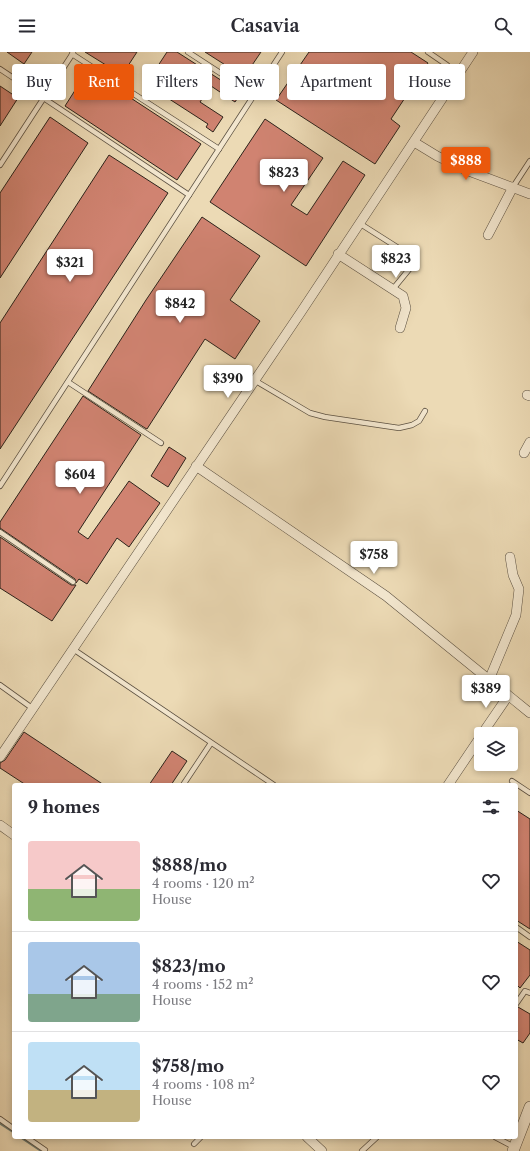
<!DOCTYPE html>
<meta charset="utf-8">
<style>
body{margin:0;font-family:"Libre Caslon Text",serif;background:#f2f2f3;color:#2b2b33;height:100vh;display:flex;flex-direction:column;font-size:15px;white-space:nowrap}
*{box-sizing:border-box;margin:0}
p{font-size:13px;color:#7c7c81}
.icon{flex:none;width:22px;height:22px;fill:none;stroke:currentColor;stroke-width:2;stroke-linecap:round;stroke-linejoin:round}
.map{position:relative;flex:1;overflow:hidden}
.panel{position:absolute;left:12px;top:731px;width:506px;height:356px;display:flex;flex-direction:column;background:#fff;border-radius:4px;box-shadow:0 2px 6px #0003}
.panel>*{flex:none}
.banner{position:absolute;left:12px;top:12px;width:506px;height:36px;display:flex;gap:8px}
.controls{position:absolute;left:474px;top:675px;display:grid;gap:8px}
.controls a{display:grid;place-items:center;width:44px;height:44px;border-radius:4px;background:#fff;box-shadow:0 2px 6px #0003;font-size:20px}
.price{position:absolute;translate:-50% -34px;padding:0 9px;border-radius:4px;background:#fff;color:#222;font-size:13px;line-height:26px;filter:drop-shadow(0 1px 2px #0008)}
.price::after{content:'';position:absolute;left:50%;top:24px;width:12px;height:9px;margin-left:-6px;background:inherit;clip-path:polygon(0 0,100% 0,50% 100%)}
.price.on{background:#ea580c;color:#fff}
ul{padding:0;list-style:none}
li{display:flex;align-items:center;gap:12px;height:100px;padding:0 16px}
li+li{border-top:1px solid #e1e1e2}
li span{display:grid;place-items:center;flex:none;width:112px;height:80px;border-radius:4px;color:#555}
li>.icon{margin-inline-start:auto}
span .icon{width:48px;height:48px;fill:#fffc;stroke-width:1}
li b{font-size:17px}
h2{display:flex;justify-content:space-between;align-items:center;height:48px;padding:0 16px;font-size:17px}
.pill{padding:0 14px;border-radius:4px;background:#fff;box-shadow:0 2px 6px #0003;font-size:14px;line-height:36px}
.pill.on{background:#ea580c;color:#fff}
header{display:flex;justify-content:space-between;align-items:center;height:52px;padding:0 16px;background:#fff;font-size:18px;font-weight:600}
.map>svg:first-child{display:block}
</style>
<header><svg class="icon" aria-label="menu" viewBox="0 0 24 24"><path d="M4 6h16M4 12h16M4 18h16"/></svg>Casavia<svg class="icon" aria-label="search" viewBox="0 0 24 24"><circle cx="10" cy="10" r="6"/><path d="M15 15l6 6"/></svg></header>
<div class="map">
<svg width="530" height="1099" viewBox="0 0 530 1099">
<rect width="100%" height="100%" fill="#ecdab5"/>
<filter id="stains"><feTurbulence type="fractalNoise" baseFrequency=".005" numOctaves="4"/><feColorMatrix values="0 0 0 0 .2 0 0 0 0 .09 0 0 0 0 .02 0 0 0 .5 -.17"/></filter>
<radialGradient id="worn" r=".72"><stop offset=".6" stop-color="#630" stop-opacity="0"/><stop offset="1" stop-color="#630" stop-opacity=".3"/></radialGradient>
<g fill="none" stroke-linecap="round" stroke-linejoin="round">
<g stroke="#6d7e75" stroke-width="3">
<polyline points="0,1071 14,1080"/>
<polyline points="21,1085 42,1099"/>
</g>
</g>
<g fill="#d08371" stroke="#2c231b">
<polygon points="7,0 32,0 24,12"/>
<polygon points="85,0 137,0 122,23"/>
<polygon points="167,0 177,0 241,41 235,50 211,34 200,50 223,65 213,80 206,75 208,72 146,32"/>
<polygon points="205,0 261,0 244,25"/>
<polygon points="309,0 411,0 428,11 391,67 400,74 375,112 276,48"/>
<polygon points="88,18 201,92 177,128 65,54"/>
<polygon points="0,34 18,46 0,74"/>
<polygon points="50,65 88,91 0,226 0,141"/>
<polygon points="265,67 323,106 291,153 307,163 343,109 365,123 306,214 210,150"/>
<polygon points="109,103 168,141 0,397 0,271"/>
<polygon points="202,165 260,204 230,248 260,269 235,307 205,287 147,377 145,376 88,339 146,248"/>
<polygon points="83,344 141,383 78,480 88,487 129,429 160,451 129,495 117,486 87,532 79,527 76,531 75,527 0,476 0,470"/>
<polygon points="169,395 186,406 168,435 151,424"/>
<polygon points="0,485 71,533 76,533 52,569 0,536"/>
<polygon points="24,680 104,733 26,733 0,716 0,711 5,708"/>
<polygon points="172,699 187,709 171,733 149,733"/>
<polygon points="516,758 530,767 530,877 516,868"/>
<polygon points="516,889 530,898 530,923 520,936 516,932"/>
<polygon points="518,955 530,962 530,981 523,991 516,987 516,956"/>
</g>
<g fill="none" stroke-linecap="round" stroke-linejoin="round">
<defs>
<g id="service">
<polyline points="188,0 254,43"/>
<polyline points="428,0 447,13"/>
<polyline points="72,2 219,97"/>
<polyline points="0,17 189,143"/>
<polyline points="0,113 73,1"/>
<polyline points="513,135 530,109"/>
<polyline points="359,171 411,204 413,209 411,215 393,237"/>
<polyline points="254,328 310,361 325,365 399,376 412,373 419,369 425,359"/>
<polyline points="68,330 161,391"/>
<polyline points="0,434 282,0"/>
<polyline points="0,480 73,530"/>
<polyline points="73,597 274,733"/>
<polyline points="0,633 32,656"/>
<polyline points="512,729 530,741"/>
<polyline points="183,733 211,691"/>
<polyline points="516,875 530,885"/>
<polyline points="516,952 525,939 530,941"/>
<polyline points="0,1067 14,1077"/>
<polyline points="26,1085 45,1098"/>
<polyline points="495,1085 514,1095"/>
<polyline points="194,1092 201,1085"/>
<polyline points="362,1099 377,1085"/>
</g>
<g id="minor">
<polyline points="414,90 437,104 466,118 530,142"/>
<polyline points="488,183 513,135"/>
<polyline points="338,202 403,244 406,256 400,276"/>
<polyline points="527,343 530,344"/>
<polyline points="524,401 530,390"/>
<polyline points="196,414 386,544 530,661"/>
<polyline points="489,628 516,563 519,537 513,523 510,505"/>
<polyline points="482,682 508,644"/>
<polyline points="0,705 301,260 473,0"/>
<polyline points="448,733 481,684"/>
<polyline points="0,773 14,783"/>
<polyline points="307,1085 322,1099"/>
</g>
<polyline id="tertiary" points="513,1099 530,1055"/>
</defs>
<use href="#service" stroke="#5c5142" stroke-width="6"/>
<use href="#minor" stroke="#5c5142" stroke-width="10"/>
<use href="#tertiary" stroke="#5c5142" stroke-width="12"/>
<use href="#service" stroke="#f3e7cf" stroke-width="4.5"/>
<use href="#minor" stroke="#f3e7cf" stroke-width="9"/>
<use href="#tertiary" stroke="#f3e7cf" stroke-width="11"/>
</g>
<rect width="100%" height="100%" filter="url(#stains)"/>
<rect width="100%" height="100%" fill="url(#worn)"/>
</svg>
<div class="controls">
<a><svg class="icon" aria-label="layers" viewBox="0 0 24 24"><path d="M12 4l9 5-9 5-9-5zM3 14l9 5 9-5"/></svg></a>
</div>
<b class="price on" style="left:466px;top:129px">$888</b>
<b class="price" style="left:284px;top:141px">$823</b>
<b class="price" style="left:396px;top:227px">$823</b>
<b class="price" style="left:70px;top:231px">$321</b>
<b class="price" style="left:180px;top:272px">$842</b>
<b class="price" style="left:228px;top:347px">$390</b>
<b class="price" style="left:80px;top:443px">$604</b>
<b class="price" style="left:374px;top:523px">$758</b>
<b class="price" style="left:486px;top:657px">$389</b>
<div class="banner">
<a class="pill">Buy</a>
<a class="pill on">Rent</a>
<a class="pill">Filters</a>
<a class="pill">New</a>
<a class="pill">Apartment</a>
<a class="pill">House</a>
</div>
<section class="panel">
<h2>9 homes<svg class="icon" aria-label="filters" viewBox="0 0 24 24"><path d="M4 7h16M4 17h16"/><circle cx="9" cy="7" r="2"/><circle cx="15" cy="17" r="2"/></svg></h2>
<ul>
<li><span style="background:linear-gradient(#f6c9c9 60%,#8fb573 0)"><svg class="icon" aria-label="home" viewBox="0 0 24 24"><path d="M3 11l9-7 9 7M6 9v11h12V9"/></svg></span><div><b>$888/mo</b><p>4 rooms · 120 m²</p><p>House</p></div><svg class="icon" aria-label="heart" viewBox="0 0 24 24"><path d="M12 20l-8-8c-3-5 5-10 8-4 3-6 11-1 8 4z"/></svg></li>
<li><span style="background:linear-gradient(#a9c7e8 65%,#7fa58c 0)"><svg class="icon" aria-label="home" viewBox="0 0 24 24"><path d="M3 11l9-7 9 7M6 9v11h12V9"/></svg></span><div><b>$823/mo</b><p>4 rooms · 152 m²</p><p>House</p></div><svg class="icon" aria-label="heart" viewBox="0 0 24 24"><path d="M12 20l-8-8c-3-5 5-10 8-4 3-6 11-1 8 4z"/></svg></li>
<li><span style="background:linear-gradient(#bfe0f5 60%,#c2b280 0)"><svg class="icon" aria-label="home" viewBox="0 0 24 24"><path d="M3 11l9-7 9 7M6 9v11h12V9"/></svg></span><div><b>$758/mo</b><p>4 rooms · 108 m²</p><p>House</p></div><svg class="icon" aria-label="heart" viewBox="0 0 24 24"><path d="M12 20l-8-8c-3-5 5-10 8-4 3-6 11-1 8 4z"/></svg></li>
</ul>
</section>
</div>
